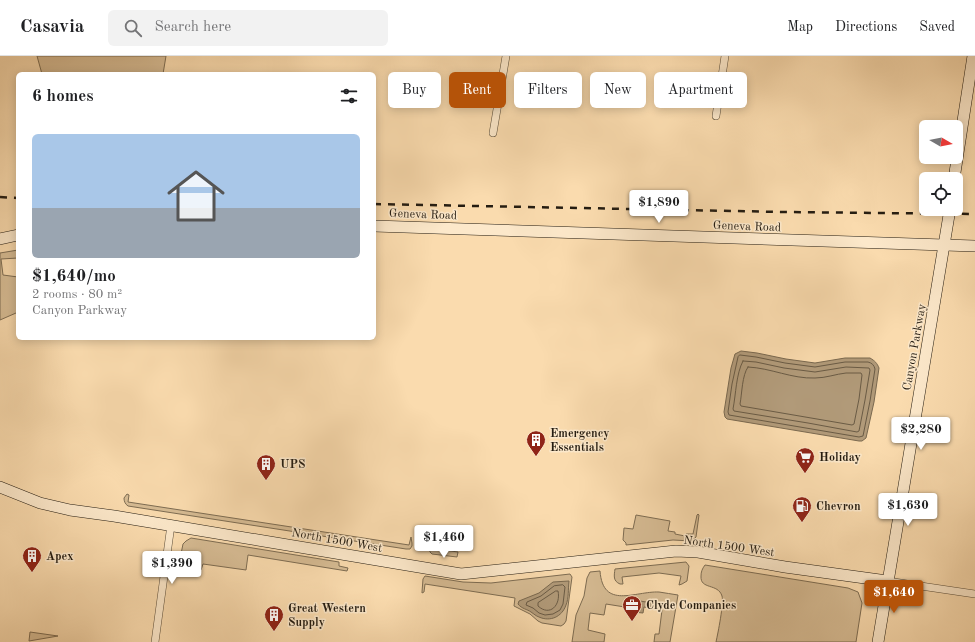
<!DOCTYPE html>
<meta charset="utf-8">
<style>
body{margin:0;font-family:"Old Standard TT",serif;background:#f2f2f2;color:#202124;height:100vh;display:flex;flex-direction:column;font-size:15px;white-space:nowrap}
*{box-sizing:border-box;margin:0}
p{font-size:13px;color:#757577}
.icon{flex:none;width:22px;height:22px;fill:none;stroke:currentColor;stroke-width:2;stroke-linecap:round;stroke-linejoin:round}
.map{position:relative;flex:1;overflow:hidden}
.drawer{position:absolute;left:16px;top:16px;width:360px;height:268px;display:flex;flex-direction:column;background:#fff;border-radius:6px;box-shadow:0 2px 10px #0003}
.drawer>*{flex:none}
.hud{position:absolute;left:388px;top:16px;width:380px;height:36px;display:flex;gap:8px}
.needle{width:26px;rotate:99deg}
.fabs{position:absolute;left:919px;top:64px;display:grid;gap:8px}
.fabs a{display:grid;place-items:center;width:44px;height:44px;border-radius:6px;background:#fff;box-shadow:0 2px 10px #0003;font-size:20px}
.price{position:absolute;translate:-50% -34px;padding:0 9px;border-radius:4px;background:#fff;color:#222;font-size:13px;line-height:26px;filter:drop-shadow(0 1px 2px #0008)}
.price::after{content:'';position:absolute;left:50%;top:24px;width:12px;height:9px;margin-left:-6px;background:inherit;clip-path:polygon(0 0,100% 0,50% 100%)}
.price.selected{background:#b45309;color:#fff}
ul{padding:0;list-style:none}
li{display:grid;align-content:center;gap:8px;height:212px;padding:0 16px}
li span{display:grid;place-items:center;height:124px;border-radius:6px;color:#555}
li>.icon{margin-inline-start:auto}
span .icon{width:72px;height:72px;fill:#fffc;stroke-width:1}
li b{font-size:17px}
h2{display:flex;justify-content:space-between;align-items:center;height:48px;padding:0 16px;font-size:17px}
.tag{padding:0 14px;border-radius:6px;background:#fff;box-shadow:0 2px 10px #0003;font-size:14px;line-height:36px}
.tag.selected{background:#b45309;color:#fff}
header{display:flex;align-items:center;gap:24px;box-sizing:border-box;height:56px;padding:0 20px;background:#fff;border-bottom:1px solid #e0e0e0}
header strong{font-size:19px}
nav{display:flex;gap:22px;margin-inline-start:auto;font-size:14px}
.search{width:280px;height:36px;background:#f2f2f2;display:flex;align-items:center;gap:10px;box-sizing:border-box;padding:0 14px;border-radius:6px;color:#757577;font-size:15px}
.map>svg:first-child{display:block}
</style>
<header>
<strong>Casavia</strong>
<div class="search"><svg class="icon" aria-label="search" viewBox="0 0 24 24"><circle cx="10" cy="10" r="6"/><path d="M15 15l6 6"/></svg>Search here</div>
<nav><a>Map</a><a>Directions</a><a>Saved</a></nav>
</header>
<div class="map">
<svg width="975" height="586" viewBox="0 0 975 586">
<rect width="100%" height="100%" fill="#fadbae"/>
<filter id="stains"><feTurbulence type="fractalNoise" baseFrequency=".005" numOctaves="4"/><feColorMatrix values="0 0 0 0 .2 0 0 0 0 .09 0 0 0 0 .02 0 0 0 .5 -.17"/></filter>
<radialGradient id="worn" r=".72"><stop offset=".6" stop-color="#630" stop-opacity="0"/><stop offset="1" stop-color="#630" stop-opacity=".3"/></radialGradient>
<g fill="#d6bb93" stroke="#7d6c52">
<polygon points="37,0 166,0 163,18 42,18"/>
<polygon points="18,194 18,202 1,203 3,219 18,221 18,257 16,257 0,264 0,197"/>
<path d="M127,438L129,439L128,446L409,489L411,481L412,487V490L410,493H406L128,450C125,448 124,445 124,442Z"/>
<polygon points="698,458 699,459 696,481 692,485 673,484 626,489 626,487 623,484 624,472 633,473 636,459 670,465 668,475 675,476 675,478 685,480 686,478 693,478 697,459"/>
<polygon points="191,482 339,506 339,510 348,512 347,515 248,499 246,514 203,508 201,514 191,513 191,511 189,509 179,508 183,488 186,485"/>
<polygon points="429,492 458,496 457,501 432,498 430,496"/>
<path d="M686,506L689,510L687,525L682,528L679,529L681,520L659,517L622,521L623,528H620C613,525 614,520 615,513Z"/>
<path d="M705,509L848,532L858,536L862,547L856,586H716C718,577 724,547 722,540C718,527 700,534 701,520C701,516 702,513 705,509Z"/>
<path d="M600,515C603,554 635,535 659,536C665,537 672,538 678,539L670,586H654L655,578H659L662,554L650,552V547L634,545L633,556L631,555V552L606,548L604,559L590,557L588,574L605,578L604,586H572L576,559L584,540L587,522L590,516Z"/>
<polygon points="570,518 572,521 566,565 564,568 561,570 542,567 538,565 530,558 514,550 515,542 425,528 424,536 422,537 422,536 423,523 425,520 463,526 491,527"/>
<polygon points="30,576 58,580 29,585"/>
</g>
<g fill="#b19a79" stroke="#79684f">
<path d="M741,295L757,297L786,303L815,307L845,302H870C875,305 877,307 879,312L874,346L866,382L862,385H859L727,363L725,361L724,356L731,312L735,298Z"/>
<path d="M569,525C568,533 569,542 566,549C562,561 550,566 539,561C536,560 534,558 531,556C527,553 522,553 518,548L519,545L539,537L553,526Z"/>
<polygon points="635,544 651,547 650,552 644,551 643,557 633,556"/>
</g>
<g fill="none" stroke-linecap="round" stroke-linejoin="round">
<g stroke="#6a5b45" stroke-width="1">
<path d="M740,299L756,301L785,307L815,311L845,306H868C872,307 874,309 875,313L870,345L863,380L859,381L729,359L728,356L732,328L738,301Z"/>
<path d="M743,305L756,306L784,312L815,316L846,311L869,312L870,314L865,344L859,375L857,376L808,367L734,355L733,353C736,338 736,318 743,305Z"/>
<path d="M748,311C771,312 792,323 815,322C826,322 836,318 846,317C851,317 856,317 861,317L862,319L859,343L854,368L852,369L741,350L740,348C742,338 742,319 748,311Z"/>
<polygon points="563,529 565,531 563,548 560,554 553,558 545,559 539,557 533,552 526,549 527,546 541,540 554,530"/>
<path d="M556,535H558C561,549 550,561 538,550V547Z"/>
</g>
<defs>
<g id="street">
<polyline points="716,60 725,0"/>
<polyline points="493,77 506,0"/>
<polyline points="887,525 975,538"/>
<polyline points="155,586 171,469"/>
</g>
<g id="secondary">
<polyline points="954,123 973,0"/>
<polyline points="374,170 975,190"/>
<polyline points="0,183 18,179"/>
<polyline points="0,431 40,447 70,454 114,460 461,518 676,495 698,496 785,511 887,525"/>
<polyline points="878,586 950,153"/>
</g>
</defs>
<use href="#street" stroke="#5a4c38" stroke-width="8"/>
<use href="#secondary" stroke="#241c11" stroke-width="12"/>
<use href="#street" stroke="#fce8ca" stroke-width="7"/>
<use href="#secondary" stroke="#fce8ca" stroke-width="11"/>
<g stroke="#241c11" stroke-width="2.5" stroke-dasharray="7 7" stroke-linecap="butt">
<polyline points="0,141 18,142"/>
<polyline points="374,148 784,156 975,158"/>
</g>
</g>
<defs>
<symbol id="building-pin" viewBox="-11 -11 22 30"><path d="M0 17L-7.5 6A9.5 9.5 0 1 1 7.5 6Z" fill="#8f2418" stroke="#fce8ca"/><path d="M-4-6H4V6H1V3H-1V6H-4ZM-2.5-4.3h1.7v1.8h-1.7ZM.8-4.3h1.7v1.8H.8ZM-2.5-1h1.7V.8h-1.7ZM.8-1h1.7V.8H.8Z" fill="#fff"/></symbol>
<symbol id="supermarket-pin" viewBox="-11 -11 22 30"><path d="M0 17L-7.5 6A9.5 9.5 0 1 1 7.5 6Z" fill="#8f2418" stroke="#fce8ca"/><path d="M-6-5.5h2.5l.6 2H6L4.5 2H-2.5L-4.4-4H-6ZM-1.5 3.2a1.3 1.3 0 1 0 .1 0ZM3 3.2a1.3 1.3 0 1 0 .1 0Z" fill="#fff"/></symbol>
<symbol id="fuel-pin" viewBox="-11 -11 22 30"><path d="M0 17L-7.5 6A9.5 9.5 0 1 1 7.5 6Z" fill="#8f2418" stroke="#fce8ca"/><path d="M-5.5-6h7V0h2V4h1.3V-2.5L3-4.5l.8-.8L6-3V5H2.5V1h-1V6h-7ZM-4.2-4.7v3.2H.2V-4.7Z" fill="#fff"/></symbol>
<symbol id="office-pin" viewBox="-11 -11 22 30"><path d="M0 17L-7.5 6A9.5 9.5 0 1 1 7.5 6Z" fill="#8f2418" stroke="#fce8ca"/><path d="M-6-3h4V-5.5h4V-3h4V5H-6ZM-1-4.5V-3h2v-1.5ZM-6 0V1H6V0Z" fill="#fff"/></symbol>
</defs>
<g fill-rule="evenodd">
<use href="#building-pin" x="525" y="373" width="22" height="30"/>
<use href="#supermarket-pin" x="794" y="390" width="22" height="30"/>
<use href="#building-pin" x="255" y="397" width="22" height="30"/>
<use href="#fuel-pin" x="791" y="439" width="22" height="30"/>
<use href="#building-pin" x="21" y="489" width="22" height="30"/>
<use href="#office-pin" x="621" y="538" width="22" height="30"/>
<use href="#building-pin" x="263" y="548" width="22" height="30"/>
</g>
<g text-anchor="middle" stroke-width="3" stroke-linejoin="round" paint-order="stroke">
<g font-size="12" fill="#241c11" stroke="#fce8ca">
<text transform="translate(423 158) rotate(2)" y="4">Geneva Road</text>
<text transform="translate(747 170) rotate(2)" y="4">Geneva Road</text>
<text transform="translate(914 291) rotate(-80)" y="4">Canyon Parkway</text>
<text transform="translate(337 484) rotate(10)" y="4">North 1500 West</text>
<text transform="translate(729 490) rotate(8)" y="4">North 1500 West</text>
</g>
<g font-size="12" font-weight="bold" fill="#241c11" stroke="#fce8ca" text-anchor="start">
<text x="550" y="381">Emergency<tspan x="550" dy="14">Essentials</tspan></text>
<text x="819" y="405">Holiday</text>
<text x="280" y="412">UPS</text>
<text x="816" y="454">Chevron</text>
<text x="46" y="504">Apex</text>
<text x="646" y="553">Clyde Companies</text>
<text x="288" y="556">Great Western<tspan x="288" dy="14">Supply</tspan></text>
</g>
</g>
<rect width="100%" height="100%" filter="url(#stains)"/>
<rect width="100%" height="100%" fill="url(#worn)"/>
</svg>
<div class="fabs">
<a><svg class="needle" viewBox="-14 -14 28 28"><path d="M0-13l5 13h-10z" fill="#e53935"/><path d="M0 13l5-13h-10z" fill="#757577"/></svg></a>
<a><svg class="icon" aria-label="locate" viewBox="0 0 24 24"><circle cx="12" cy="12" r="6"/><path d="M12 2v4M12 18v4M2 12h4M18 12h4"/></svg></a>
</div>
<b class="price" style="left:659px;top:168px">$1,890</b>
<b class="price" style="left:921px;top:395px">$2,280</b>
<b class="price" style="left:908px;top:471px">$1,630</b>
<b class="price" style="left:444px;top:503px">$1,460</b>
<b class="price" style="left:172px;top:529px">$1,390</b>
<b class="price selected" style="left:894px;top:558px">$1,640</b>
<div class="hud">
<a class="tag">Buy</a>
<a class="tag selected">Rent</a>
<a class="tag">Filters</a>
<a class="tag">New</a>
<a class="tag">Apartment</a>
</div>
<section class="drawer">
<h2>6 homes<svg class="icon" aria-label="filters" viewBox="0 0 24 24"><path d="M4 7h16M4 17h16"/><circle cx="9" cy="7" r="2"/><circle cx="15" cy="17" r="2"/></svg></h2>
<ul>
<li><span style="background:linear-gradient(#a9c7e8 60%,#9aa5b1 0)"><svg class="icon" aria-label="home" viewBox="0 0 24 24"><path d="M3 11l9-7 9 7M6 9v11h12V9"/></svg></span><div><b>$1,640/mo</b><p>2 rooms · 80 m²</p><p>Canyon Parkway</p></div></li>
</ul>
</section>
</div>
